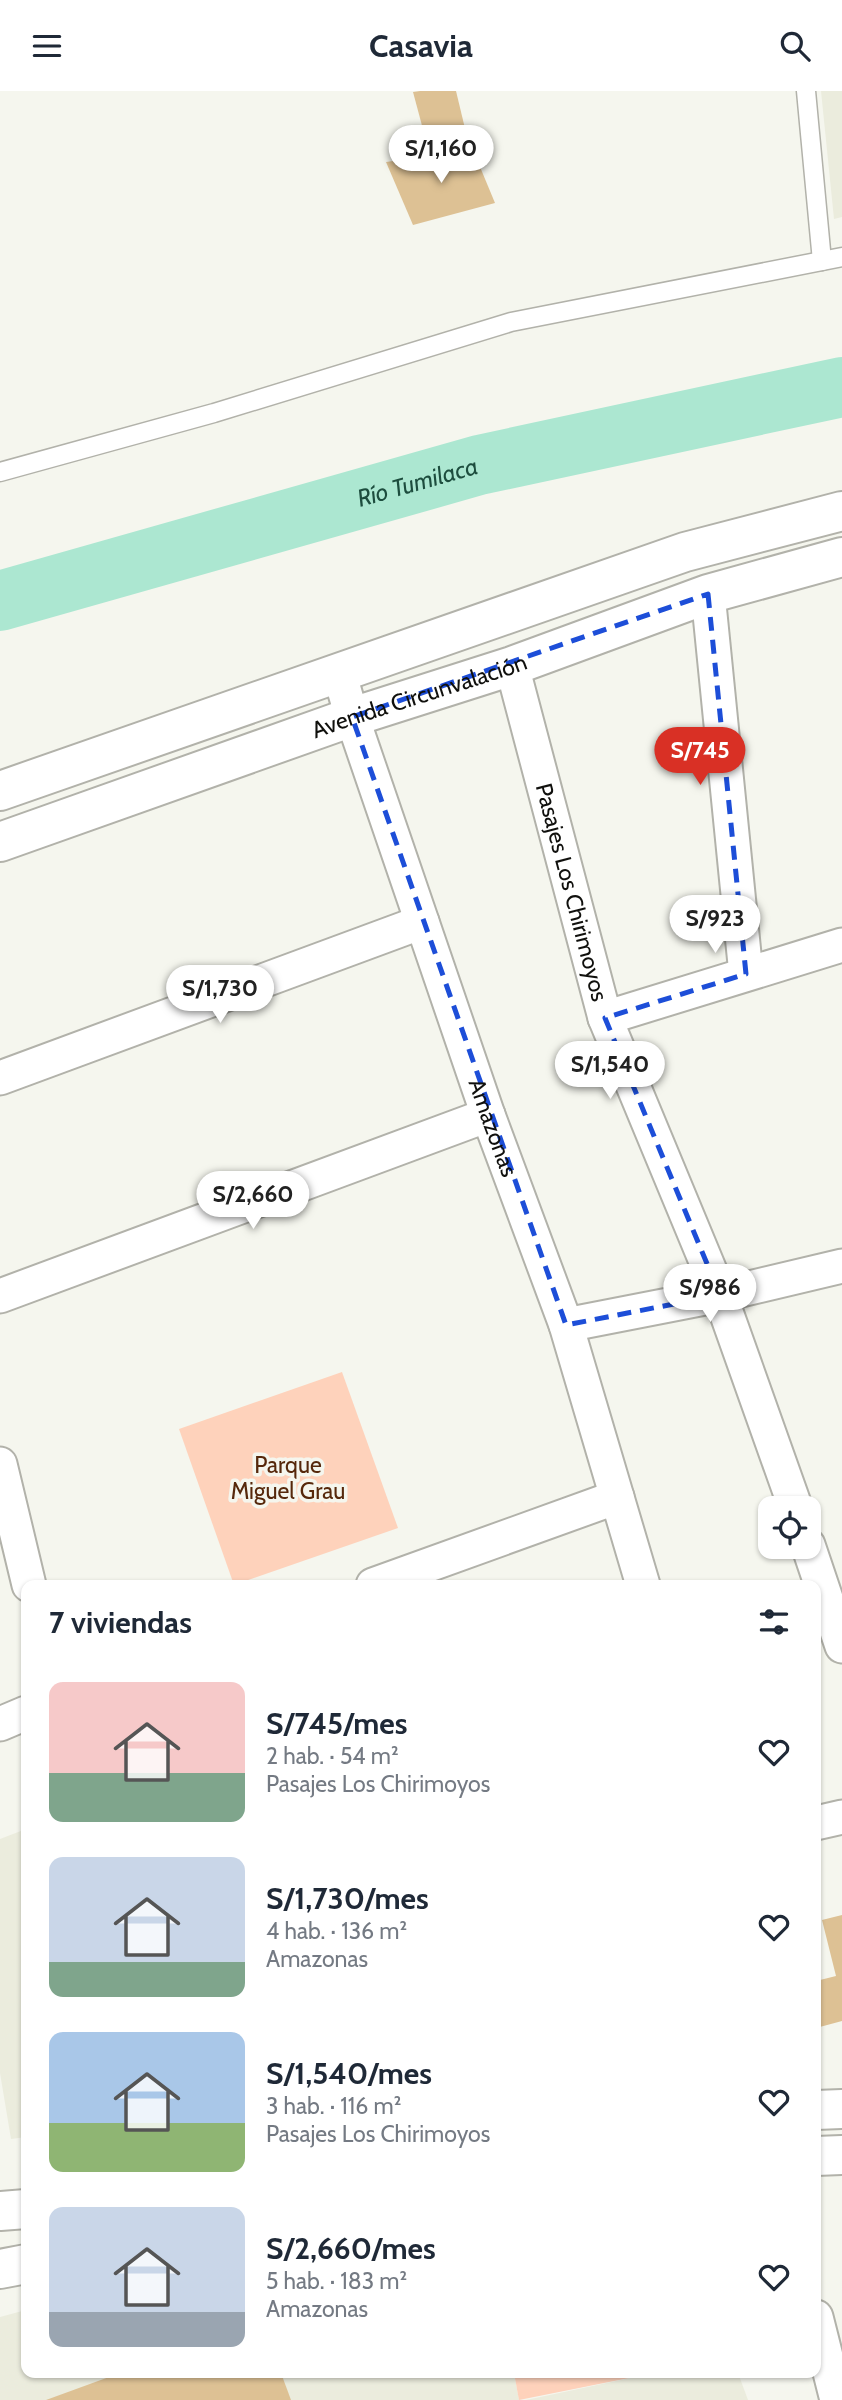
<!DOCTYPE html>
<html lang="es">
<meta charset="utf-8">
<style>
body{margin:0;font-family:Cabin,sans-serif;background:#f2f2f3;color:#1f2937;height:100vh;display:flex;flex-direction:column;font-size:26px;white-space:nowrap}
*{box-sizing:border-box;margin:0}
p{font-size:23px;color:#747a83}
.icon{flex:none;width:38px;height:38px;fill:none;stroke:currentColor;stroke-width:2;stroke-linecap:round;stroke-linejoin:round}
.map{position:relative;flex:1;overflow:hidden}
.side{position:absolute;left:21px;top:1489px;width:800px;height:798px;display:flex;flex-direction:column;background:#fff;border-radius:14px;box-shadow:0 2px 5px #0004}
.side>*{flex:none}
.tools{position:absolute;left:758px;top:1405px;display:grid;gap:14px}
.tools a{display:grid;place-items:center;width:63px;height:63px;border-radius:14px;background:#fff;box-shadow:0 2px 5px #0004;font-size:35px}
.price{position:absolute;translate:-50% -60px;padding:0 16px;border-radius:24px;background:#fff;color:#222;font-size:23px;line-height:46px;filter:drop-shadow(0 2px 4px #0008)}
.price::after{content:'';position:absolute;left:50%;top:42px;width:21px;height:16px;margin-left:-10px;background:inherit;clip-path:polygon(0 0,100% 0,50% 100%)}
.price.selected{background:#d93025;color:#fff}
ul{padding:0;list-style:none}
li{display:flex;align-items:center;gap:21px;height:175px;padding:0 28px}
li span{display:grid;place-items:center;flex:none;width:196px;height:140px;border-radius:14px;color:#555}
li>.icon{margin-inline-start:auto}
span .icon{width:84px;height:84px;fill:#fffc;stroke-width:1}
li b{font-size:30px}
h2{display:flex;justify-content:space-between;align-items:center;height:84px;padding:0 28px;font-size:30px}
header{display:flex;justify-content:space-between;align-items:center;height:91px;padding:0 28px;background:#fff;font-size:32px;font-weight:700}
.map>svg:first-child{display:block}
</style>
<header><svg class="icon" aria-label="menu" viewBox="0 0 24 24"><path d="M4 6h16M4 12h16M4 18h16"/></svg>Casavia<svg class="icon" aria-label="search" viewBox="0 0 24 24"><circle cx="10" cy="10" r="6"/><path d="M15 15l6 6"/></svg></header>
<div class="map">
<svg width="842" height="2309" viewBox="0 0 842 2309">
<rect width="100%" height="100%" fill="#f5f6ee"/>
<g fill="#ebecdd">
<polygon points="821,0 842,0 842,126 834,128"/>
<polygon points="26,1738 26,2046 11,2048 0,1982 0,1748"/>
<polygon points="26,2219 26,2282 514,2282 519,2309 0,2309 0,2226"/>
<polygon points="654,2282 738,2282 748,2309 526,2309"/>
</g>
<g fill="#fed2bb">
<polygon points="342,1281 398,1437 234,1494 179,1338"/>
<polygon points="514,2282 654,2282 519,2309"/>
</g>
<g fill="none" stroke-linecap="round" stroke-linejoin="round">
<path stroke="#ace7d1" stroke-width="60" id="s1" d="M0,510L479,374L842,296"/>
</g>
<g fill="#ddc194">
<polygon points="420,0 456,0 468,50 428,57 413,1"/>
<polygon points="473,59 495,112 413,134 386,71"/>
<polygon points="842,1824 842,1930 816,1937 816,1890 836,1885 822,1829"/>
<polygon points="120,2282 281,2282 291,2309 46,2309"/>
</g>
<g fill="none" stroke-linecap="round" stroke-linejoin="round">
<defs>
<g id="lane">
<polyline points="806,0 822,170"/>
<polyline points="0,381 214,322 511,231 842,166"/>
</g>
<g id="street">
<polyline points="708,503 746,883"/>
<path id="s2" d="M512,575L605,927L720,1204L796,1418"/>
<path id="s3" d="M339,581L352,626L488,1024L566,1234L643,1494"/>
<polyline points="605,927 842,854"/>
<polyline points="0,987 422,831"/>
<polyline points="0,1205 488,1024"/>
<polyline points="566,1234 720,1204 842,1175"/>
<polyline points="0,1373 29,1494"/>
<polyline points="808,1454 842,1555"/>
<polyline points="373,1494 617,1406"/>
<polyline points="0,1633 26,1622"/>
<polyline points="816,1732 842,1726"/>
<polyline points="816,2226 837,2309"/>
</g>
<g id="secondary">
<polyline points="816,2019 842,2018"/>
<polyline points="816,2065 842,2064"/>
<polyline points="0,2120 26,2118"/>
<polyline points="0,2178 26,2173"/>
</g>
<g id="highway">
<polyline points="0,700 685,461 842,420"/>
<path id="s4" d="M0,751L352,626L512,575L708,503L842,466"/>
</g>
</defs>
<use href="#lane" stroke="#b2b2aa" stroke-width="21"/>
<use href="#street" stroke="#b2b2aa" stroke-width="37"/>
<use href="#secondary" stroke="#b2b2aa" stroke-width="42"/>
<use href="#highway" stroke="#b2b2aa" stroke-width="42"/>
<use href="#lane" stroke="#fff" stroke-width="18"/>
<use href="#street" stroke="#fff" stroke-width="33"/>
<use href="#secondary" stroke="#fff" stroke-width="38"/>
<use href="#highway" stroke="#fff" stroke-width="38"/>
</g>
<path fill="none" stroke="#1d4ed8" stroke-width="5" stroke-dasharray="14 9" stroke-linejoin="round" d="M708,503L746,883L605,927L720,1204L566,1234L352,626Z"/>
<g text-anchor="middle" stroke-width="7" stroke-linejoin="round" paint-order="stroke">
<g font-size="23" fill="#10100d" stroke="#f5f6ee">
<text dy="8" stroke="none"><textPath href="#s4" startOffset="444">Avenida Circunvalación</textPath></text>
<text dy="8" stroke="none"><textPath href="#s2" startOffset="234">Pasajes Los Chirimoyos</textPath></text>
<text dy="8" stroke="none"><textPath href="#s3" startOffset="481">Amazonas</textPath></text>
</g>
<g font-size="23" fill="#56280b" stroke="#f5f6ee">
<text x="288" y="1382">Parque<tspan x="288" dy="26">Miguel Grau</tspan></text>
</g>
<g font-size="24" font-style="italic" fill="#1d4d3e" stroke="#f5f6ee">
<text dy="8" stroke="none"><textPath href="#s1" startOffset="434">Río Tumilaca</textPath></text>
</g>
</g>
</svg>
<div class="tools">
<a><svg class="icon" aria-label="locate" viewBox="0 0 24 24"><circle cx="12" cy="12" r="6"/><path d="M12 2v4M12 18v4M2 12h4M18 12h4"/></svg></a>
</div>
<b class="price" style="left:441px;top:94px">S/1,160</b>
<b class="price selected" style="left:700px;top:696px">S/745</b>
<b class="price" style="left:715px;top:864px">S/923</b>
<b class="price" style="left:220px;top:934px">S/1,730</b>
<b class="price" style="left:610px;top:1010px">S/1,540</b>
<b class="price" style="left:253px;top:1140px">S/2,660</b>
<b class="price" style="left:710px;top:1233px">S/986</b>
<section class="side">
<h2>7 viviendas<svg class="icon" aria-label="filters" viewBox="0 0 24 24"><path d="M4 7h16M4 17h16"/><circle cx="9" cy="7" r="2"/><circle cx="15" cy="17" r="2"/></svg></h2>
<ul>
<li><span style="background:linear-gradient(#f6c9c9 65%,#7fa58c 0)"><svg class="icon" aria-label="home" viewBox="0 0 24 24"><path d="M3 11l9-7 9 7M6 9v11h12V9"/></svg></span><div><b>S/745/mes</b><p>2 hab. · 54 m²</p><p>Pasajes Los Chirimoyos</p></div><svg class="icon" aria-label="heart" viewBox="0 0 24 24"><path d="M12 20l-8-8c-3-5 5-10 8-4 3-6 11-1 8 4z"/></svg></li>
<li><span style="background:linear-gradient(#c9d6e8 75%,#7fa58c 0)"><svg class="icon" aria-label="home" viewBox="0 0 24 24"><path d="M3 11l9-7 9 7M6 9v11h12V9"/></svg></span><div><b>S/1,730/mes</b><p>4 hab. · 136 m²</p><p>Amazonas</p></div><svg class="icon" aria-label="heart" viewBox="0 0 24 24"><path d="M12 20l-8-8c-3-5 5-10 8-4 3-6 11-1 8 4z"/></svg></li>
<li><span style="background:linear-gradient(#a9c7e8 65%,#8fb573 0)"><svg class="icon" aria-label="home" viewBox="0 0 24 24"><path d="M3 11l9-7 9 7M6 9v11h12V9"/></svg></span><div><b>S/1,540/mes</b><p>3 hab. · 116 m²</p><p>Pasajes Los Chirimoyos</p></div><svg class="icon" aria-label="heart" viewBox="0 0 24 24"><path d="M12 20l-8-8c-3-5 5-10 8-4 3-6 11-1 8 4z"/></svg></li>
<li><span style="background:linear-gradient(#c9d6e8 75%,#9aa5b1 0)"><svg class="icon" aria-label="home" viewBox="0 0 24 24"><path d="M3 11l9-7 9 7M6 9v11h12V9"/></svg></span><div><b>S/2,660/mes</b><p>5 hab. · 183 m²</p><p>Amazonas</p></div><svg class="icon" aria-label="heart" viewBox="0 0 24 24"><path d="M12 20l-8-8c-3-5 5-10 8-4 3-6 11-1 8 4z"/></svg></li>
</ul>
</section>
</div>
